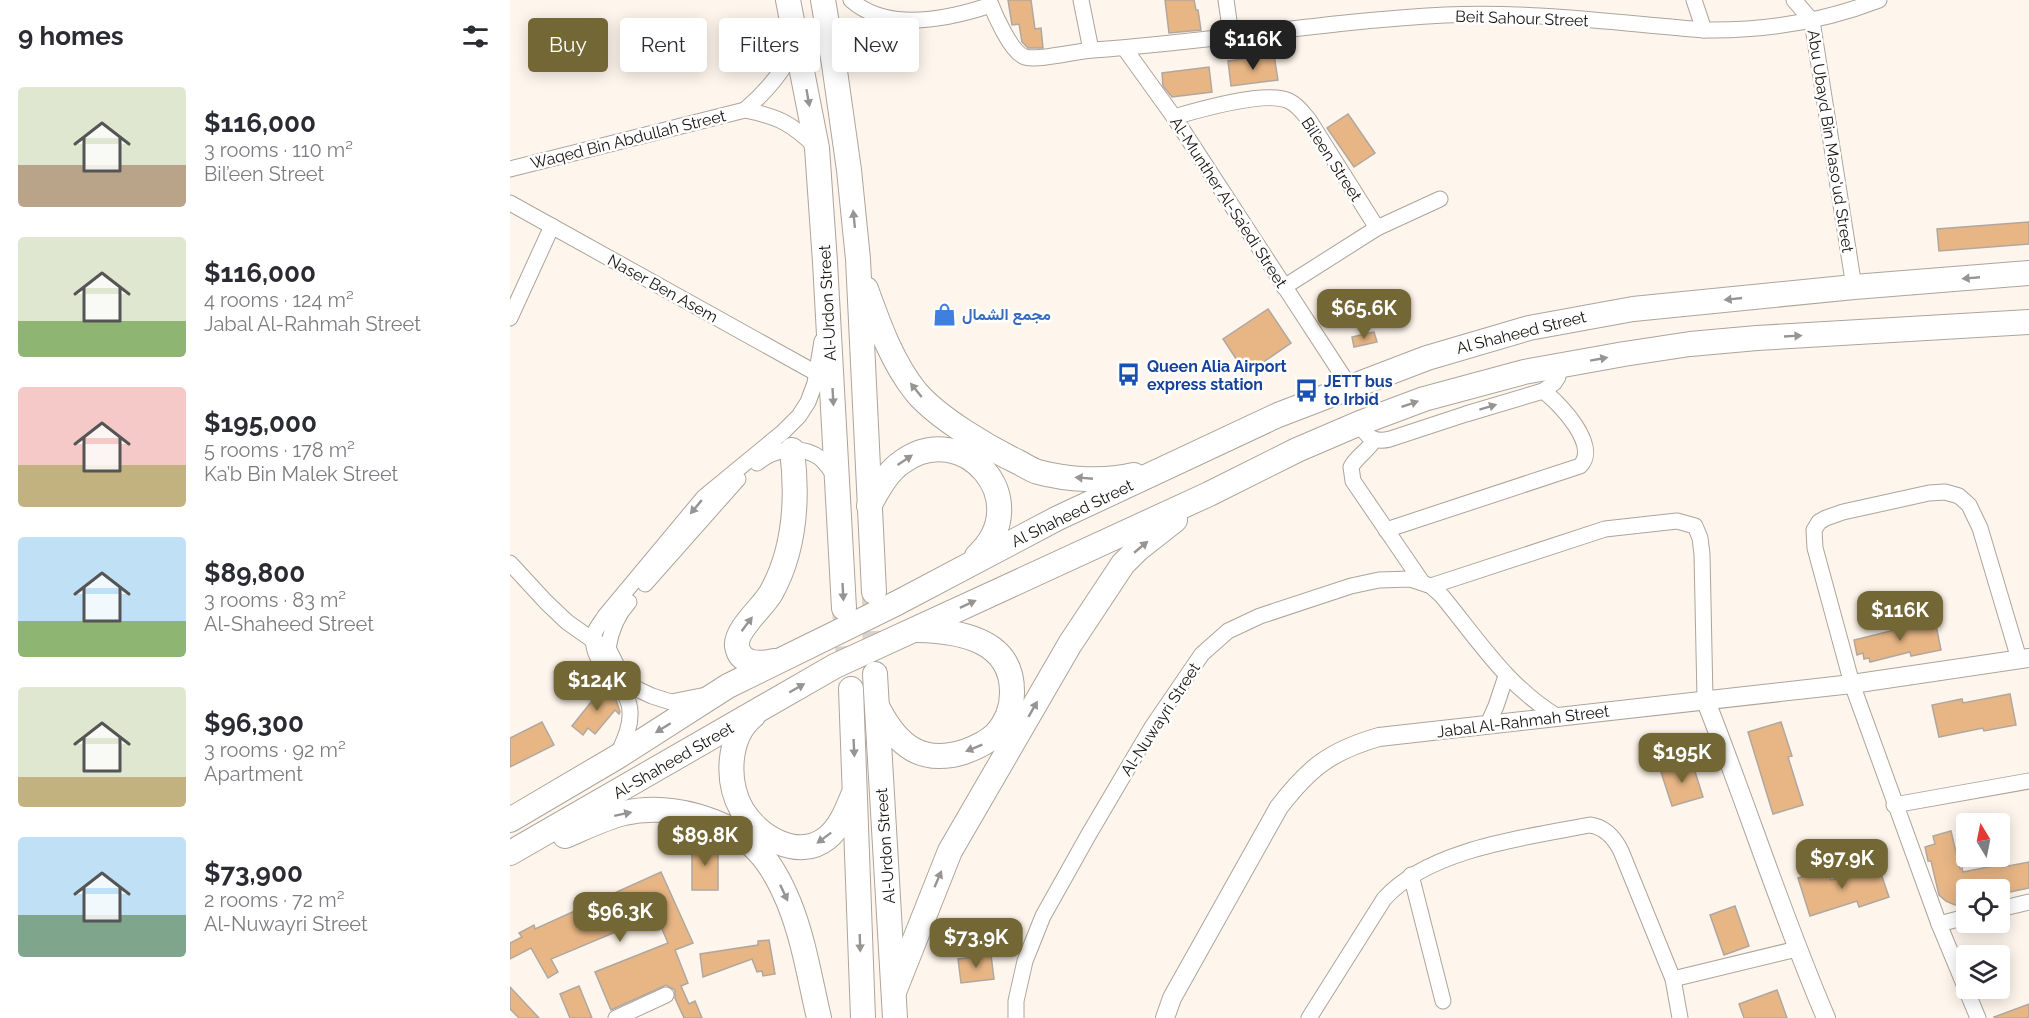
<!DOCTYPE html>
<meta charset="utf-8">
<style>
body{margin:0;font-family:Raleway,Vazirmatn,sans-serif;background:#f2f2f3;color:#2b2b33;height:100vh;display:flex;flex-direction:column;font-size:22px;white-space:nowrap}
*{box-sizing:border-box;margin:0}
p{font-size:20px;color:#7c7c81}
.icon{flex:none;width:33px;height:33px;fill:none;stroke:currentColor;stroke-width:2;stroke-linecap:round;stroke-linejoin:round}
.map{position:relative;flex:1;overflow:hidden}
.drawer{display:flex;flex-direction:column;background:#fff;width:510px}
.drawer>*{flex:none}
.guide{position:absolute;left:18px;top:18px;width:570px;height:54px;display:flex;gap:12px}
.needle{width:39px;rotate:350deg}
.fabs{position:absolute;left:1446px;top:813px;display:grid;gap:12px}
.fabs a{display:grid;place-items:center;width:54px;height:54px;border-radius:6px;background:#fff;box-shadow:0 3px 15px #0003;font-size:30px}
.price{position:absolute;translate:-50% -51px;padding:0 14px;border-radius:12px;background:#736835;color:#fff;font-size:20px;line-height:39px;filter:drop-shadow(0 2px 3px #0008)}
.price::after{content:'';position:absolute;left:50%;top:36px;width:18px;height:14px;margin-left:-9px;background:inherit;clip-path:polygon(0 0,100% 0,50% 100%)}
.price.selected{background:#222;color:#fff}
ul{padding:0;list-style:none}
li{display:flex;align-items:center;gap:18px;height:150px;padding:0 18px}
li span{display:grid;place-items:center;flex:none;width:168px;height:120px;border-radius:6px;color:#555}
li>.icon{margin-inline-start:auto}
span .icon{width:72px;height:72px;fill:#fffc;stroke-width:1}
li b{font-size:26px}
h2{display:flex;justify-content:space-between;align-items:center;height:72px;padding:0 18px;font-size:26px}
.chip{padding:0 21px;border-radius:6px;background:#fff;box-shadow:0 3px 15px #0003;font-size:21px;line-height:54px}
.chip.selected{background:#736835;color:#fff}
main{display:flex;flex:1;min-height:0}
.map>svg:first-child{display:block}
</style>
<main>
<section class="drawer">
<h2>9 homes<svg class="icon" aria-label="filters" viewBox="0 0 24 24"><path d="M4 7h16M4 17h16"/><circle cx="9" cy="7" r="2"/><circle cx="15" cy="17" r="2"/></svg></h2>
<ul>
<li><span style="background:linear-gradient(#dfe7d0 65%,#b9a48a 0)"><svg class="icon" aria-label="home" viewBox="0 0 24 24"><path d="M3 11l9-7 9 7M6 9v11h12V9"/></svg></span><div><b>$116,000</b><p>3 rooms · 110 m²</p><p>Bil’een Street</p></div></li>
<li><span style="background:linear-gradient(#dfe7d0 70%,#8fb573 0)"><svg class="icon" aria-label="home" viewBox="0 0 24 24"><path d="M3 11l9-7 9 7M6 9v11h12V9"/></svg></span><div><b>$116,000</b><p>4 rooms · 124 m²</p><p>Jabal Al-Rahmah Street</p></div></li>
<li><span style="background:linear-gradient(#f6c9c9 65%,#c2b280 0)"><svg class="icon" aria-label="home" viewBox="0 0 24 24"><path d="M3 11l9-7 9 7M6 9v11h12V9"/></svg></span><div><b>$195,000</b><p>5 rooms · 178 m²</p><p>Ka’b Bin Malek Street</p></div></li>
<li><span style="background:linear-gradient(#bfe0f5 70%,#8fb573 0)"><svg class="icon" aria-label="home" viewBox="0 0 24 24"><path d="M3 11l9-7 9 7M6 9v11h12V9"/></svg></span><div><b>$89,800</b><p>3 rooms · 83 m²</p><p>Al-Shaheed Street</p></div></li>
<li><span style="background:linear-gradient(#dfe7d0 75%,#c2b280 0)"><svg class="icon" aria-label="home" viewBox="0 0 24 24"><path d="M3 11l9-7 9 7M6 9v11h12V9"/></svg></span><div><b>$96,300</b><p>3 rooms · 92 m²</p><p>Apartment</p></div></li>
<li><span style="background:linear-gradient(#bfe0f5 65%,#7fa58c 0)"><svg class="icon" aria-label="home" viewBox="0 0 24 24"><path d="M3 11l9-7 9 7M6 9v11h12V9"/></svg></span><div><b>$73,900</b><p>2 rooms · 72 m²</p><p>Al-Nuwayri Street</p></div></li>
</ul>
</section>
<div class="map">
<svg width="1519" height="1018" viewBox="0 0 1519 1018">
<rect width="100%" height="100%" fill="#fef5ec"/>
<g fill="#e8b685" stroke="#b0a79f" stroke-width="1.5">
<polygon points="498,0 521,0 525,29 531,28 533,48 518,48 512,42 509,24 502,25"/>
<polygon points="655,0 684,0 686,10 688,10 691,30 659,33"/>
<polygon points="764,55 768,80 721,86 718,61"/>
<polygon points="699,67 702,92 662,97 653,86 652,73"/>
<polygon points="838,114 865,153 844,167 817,128"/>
<polygon points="1519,222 1519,244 1429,251 1427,229"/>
<polygon points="758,309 781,343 736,374 713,339"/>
<polygon points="864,332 867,342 844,347 842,337"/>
<polygon points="1425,620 1431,650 1401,656 1400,652 1360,662 1359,658 1354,659 1353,653 1347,655 1344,640"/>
<polygon points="94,686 105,697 110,712 109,714 105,710 85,734 78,728 73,735 62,726"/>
<polygon points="1500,694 1506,725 1474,731 1473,728 1429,737 1422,705 1452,699 1453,703"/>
<polygon points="32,722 44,745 0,767 0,738"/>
<polygon points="1271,722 1282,756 1278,757 1293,805 1263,814 1238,732"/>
<polygon points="1182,762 1193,797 1162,806 1151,772"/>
<polygon points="1441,831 1450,869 1452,868 1453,872 1493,864 1493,867 1519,862 1519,888 1490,894 1490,890 1456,890 1456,903 1445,905 1436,901 1429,895 1421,861 1418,861 1415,847 1425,844 1423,836"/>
<rect x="182" y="843" width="26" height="47"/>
<polygon points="1368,865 1379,897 1349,907 1347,901 1300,916 1288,878 1317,869 1321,880"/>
<polygon points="151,872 183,943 165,950 178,983 171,986 179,1004 185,1001 192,1018 174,1018 165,998 165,990 156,985 101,1010 85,972 158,943 146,915 41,959 48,972 38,978 21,948 0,959 0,943 12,937 9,933 24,925 25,929"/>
<polygon points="1225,906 1239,946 1214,955 1200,915"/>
<polygon points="259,940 265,974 253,976 252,971 247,972 242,959 193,977 190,954 248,945 248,941"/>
<polygon points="481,955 484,979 451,983 448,959"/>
<polygon points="69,986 82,1018 60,1018 50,994"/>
<polygon points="0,987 29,1018 9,1018 0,1009"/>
<polygon points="1267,990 1277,1018 1234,1018 1229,1004"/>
<polygon points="1519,1004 1519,1018 1485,1018 1484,1017"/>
</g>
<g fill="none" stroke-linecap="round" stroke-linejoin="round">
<g stroke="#dbd3cb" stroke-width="24" stroke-dasharray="24 12" stroke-linecap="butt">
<polyline points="364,595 365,674"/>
<polyline points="334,610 341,689"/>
</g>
<defs>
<g id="minor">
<path d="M341,0C378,33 439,19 481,5"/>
<path d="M479,0C484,13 501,53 515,57C529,61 566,51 583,50C700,42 817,21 935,15C1021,11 1108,23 1194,30C1254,31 1312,22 1369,0"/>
<polyline points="571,0 581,50"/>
<polyline points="716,0 721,35"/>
<polyline points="1184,0 1194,30"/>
<polyline points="1284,0 1302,21 1344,287"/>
<polyline points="615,49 664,117 840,387"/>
<path d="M235,110C257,91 275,70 286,44"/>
<path d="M664,117C688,110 756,90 779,101C788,105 793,113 799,120L867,228"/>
<path d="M0,169L235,110C270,117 282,124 307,148"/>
<polyline points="0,203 306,373"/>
<polyline points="774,287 867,228 930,199"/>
<polyline points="0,318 42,226"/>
<path d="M850,423C855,437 865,443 880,439L956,414L1033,391L1044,383L1048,377V366"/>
<path d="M864,440C858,451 847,456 841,467L843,481L912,582"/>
<path d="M247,463C263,449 291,444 310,458C316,463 321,471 326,477"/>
<path d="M876,530L1070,466C1090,446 1050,403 1033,391"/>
<polyline points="0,563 36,602 57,622 84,641 98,648 111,674 127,689 142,696 161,702 191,696"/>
<polyline points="135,584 228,479"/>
<polyline points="921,586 1095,529 1167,521 1185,526 1190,538 1192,554 1195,699"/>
<path d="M98,648C101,630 107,615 119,602"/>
<polyline points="977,726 986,706 996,676"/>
<path d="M107,757C113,742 121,728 120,712C120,683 75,664 85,632C87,627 92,621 95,616L194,497L273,432L289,416L298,402L305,383L312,341"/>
<polyline points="1384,805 1519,781"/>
<polyline points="901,875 933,1001"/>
<polyline points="1490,909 1519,902"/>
<polyline points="1429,924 1456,917"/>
<polyline points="1163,979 1287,949"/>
<polyline points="106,1018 156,995"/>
<path d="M506,1018V1001L515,961L533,916L579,834L642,727L692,654L718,631L750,616L841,586L869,580L900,579L921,586L932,596C969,641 997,686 1048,717"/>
<path d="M799,1018L874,899C918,849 1017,837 1080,825C1095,827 1105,839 1111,851L1163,979L1170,1018"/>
<polyline points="1468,1018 1429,924 1342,684 1305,548 1304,530 1309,522 1316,518 1333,512 1419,493 1435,492 1449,496 1459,505 1470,528 1509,659"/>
</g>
<g id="tertiary">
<path d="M1195,699C1237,805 1271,913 1316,1018"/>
<path d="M655,1018L662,998L769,807C799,768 820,751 869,737L1342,684L1519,658"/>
</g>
<g id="trunk">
<polyline points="278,0 307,148 315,262 334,608"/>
<polyline points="313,0 324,64 339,170 348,259 364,592"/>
<path d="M356,289C369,325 382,362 406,392C428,418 477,447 508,462C514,465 521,470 528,472C558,480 594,482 624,475"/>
<path d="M359,506C368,490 377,472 392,462C453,417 527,501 467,556"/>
<path d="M264,661C250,664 230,665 227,646C225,630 253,607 261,593C285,550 288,498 282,450"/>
<polyline points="365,674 385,1018"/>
<polyline points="341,689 353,1018"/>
<path d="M369,710C388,746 412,765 454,752C465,748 477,743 486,734C496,723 502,708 502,693C503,640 450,631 408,630"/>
<path d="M243,716C217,737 216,782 232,810C248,837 288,861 317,838C330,828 337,810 343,795"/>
<polyline points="0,820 107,757 218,686 387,603 548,518 768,415 917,358 1019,328 1123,309 1344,287 1519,273"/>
<path d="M55,836C74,828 94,818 114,813C159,803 218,818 249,852C262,866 272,886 279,903C294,940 300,980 309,1018"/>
<polyline points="0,853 325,666 699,494 787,450 850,423 914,399 1014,372 1114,354 1180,344 1247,338 1519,322"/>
<polyline points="384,992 440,851 560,644 613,564 628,549 665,520"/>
</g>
</defs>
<use href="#minor" stroke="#ada49c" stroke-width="17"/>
<use href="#tertiary" stroke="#ada49c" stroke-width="20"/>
<use href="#trunk" stroke="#ada49c" stroke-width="26"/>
<use href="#minor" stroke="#fff" stroke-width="15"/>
<use href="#tertiary" stroke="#fff" stroke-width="18"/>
<use href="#trunk" stroke="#fff" stroke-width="24"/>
</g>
<defs><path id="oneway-solid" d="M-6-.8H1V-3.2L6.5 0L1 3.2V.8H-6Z" transform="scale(1.5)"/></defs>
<g fill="#979594">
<use href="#oneway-solid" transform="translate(298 98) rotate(80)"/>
<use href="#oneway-solid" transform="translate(344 219) rotate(-96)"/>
<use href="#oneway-solid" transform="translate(1461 278) rotate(175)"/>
<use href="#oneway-solid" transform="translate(1223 299) rotate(174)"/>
<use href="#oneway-solid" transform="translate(1283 336) rotate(-3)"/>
<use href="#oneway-solid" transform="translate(1089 359) rotate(-10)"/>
<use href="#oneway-solid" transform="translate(406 390) rotate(-129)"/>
<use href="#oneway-solid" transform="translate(323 397) rotate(87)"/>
<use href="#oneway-solid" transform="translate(900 404) rotate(-19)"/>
<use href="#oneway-solid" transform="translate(978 407) rotate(-17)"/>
<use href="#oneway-solid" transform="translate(395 460) rotate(-34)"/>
<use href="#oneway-solid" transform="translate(574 478) rotate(-175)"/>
<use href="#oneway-solid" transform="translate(186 507) rotate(130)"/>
<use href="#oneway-solid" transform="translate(631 547) rotate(-40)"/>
<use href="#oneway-solid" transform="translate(333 592) rotate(87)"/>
<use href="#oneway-solid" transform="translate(458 604) rotate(-25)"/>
<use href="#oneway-solid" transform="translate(237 624) rotate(-53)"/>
<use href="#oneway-solid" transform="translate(287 688) rotate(-30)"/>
<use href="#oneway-solid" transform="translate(523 709) rotate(-60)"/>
<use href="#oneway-solid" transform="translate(153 728) rotate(148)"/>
<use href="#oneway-solid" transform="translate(344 748) rotate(87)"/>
<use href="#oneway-solid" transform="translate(464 748) rotate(158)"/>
<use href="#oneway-solid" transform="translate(113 814) rotate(-12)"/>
<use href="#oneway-solid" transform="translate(314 838) rotate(143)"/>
<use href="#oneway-solid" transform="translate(428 879) rotate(-67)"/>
<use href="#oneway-solid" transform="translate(274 893) rotate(65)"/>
<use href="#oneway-solid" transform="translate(350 943) rotate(88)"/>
</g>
<defs>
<symbol id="shop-bare" viewBox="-9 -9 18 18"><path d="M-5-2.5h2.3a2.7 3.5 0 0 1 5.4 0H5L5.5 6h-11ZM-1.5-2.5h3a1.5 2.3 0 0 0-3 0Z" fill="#3f7fe0" stroke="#fff" stroke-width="2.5" paint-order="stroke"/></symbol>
<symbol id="bus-bare" viewBox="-9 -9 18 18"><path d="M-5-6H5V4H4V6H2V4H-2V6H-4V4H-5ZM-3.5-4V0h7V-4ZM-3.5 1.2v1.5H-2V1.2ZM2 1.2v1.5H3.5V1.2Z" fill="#1a4fb4" stroke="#fff" stroke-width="2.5" paint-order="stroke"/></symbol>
</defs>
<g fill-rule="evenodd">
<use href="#shop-bare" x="418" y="298" width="33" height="33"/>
<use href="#bus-bare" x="602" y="358" width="33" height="33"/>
<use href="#bus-bare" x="780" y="374" width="33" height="33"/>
</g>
<g text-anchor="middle" stroke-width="5" stroke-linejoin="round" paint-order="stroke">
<g font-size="16" fill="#171411" stroke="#fff">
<text transform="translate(1012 18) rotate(2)" y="6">Beit Sahour Street</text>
<text transform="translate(118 139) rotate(-14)" y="6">Waqed Bin Abdullah Street</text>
<text transform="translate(1321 141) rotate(81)" y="6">Abu Ubayd Bin Maso'ud Street</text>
<text transform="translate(822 159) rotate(57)" y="6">Bil’een Street</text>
<text transform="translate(719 202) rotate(57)" y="6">Al-Munther Al-Sa’edi Street</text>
<text transform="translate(153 288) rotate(29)" y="6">Naser Ben Asem</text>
<text transform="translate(317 303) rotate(-93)" y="6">Al-Urdon Street</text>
<text transform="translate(1011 332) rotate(-14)" y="6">Al Shaheed Street</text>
<text transform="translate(562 513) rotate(-26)" y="6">Al Shaheed Street</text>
<text transform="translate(650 719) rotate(-57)" y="6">Al-Nuwayri Street</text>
<text transform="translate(1013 721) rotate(-7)" y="6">Jabal Al-Rahmah Street</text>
<text transform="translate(163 760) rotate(-30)" y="6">Al-Shaheed Street</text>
<text transform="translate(375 846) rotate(-94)" y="6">Al-Urdon Street</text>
</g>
<g font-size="16" font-weight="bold" fill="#366cbe" stroke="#fff" text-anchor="start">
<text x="452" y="320">مجمع الشمال</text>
</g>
<g font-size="16" font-weight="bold" fill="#164399" stroke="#fff" text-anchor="start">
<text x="637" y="372">Queen Alia Airport<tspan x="637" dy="18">express station</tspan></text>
<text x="814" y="387">JETT bus<tspan x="814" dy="18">to Irbid</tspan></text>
</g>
</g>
</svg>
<div class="fabs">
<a><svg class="needle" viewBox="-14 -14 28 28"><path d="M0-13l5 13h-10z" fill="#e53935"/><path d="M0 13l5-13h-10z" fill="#7c7c81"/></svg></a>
<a><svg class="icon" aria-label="locate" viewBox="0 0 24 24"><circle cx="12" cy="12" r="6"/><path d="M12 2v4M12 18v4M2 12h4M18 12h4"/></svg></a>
<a><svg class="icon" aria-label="layers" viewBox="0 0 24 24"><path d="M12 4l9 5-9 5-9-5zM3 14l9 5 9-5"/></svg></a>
</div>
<b class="price selected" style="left:743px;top:71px">$116K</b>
<b class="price" style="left:854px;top:340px">$65.6K</b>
<b class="price" style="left:1390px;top:642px">$116K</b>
<b class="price" style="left:87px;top:712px">$124K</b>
<b class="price" style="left:1172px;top:784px">$195K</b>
<b class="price" style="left:195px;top:867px">$89.8K</b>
<b class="price" style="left:1332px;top:890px">$97.9K</b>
<b class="price" style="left:110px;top:943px">$96.3K</b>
<b class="price" style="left:466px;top:969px">$73.9K</b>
<div class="guide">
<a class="chip selected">Buy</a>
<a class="chip">Rent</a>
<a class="chip">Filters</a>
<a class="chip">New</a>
</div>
</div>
</main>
